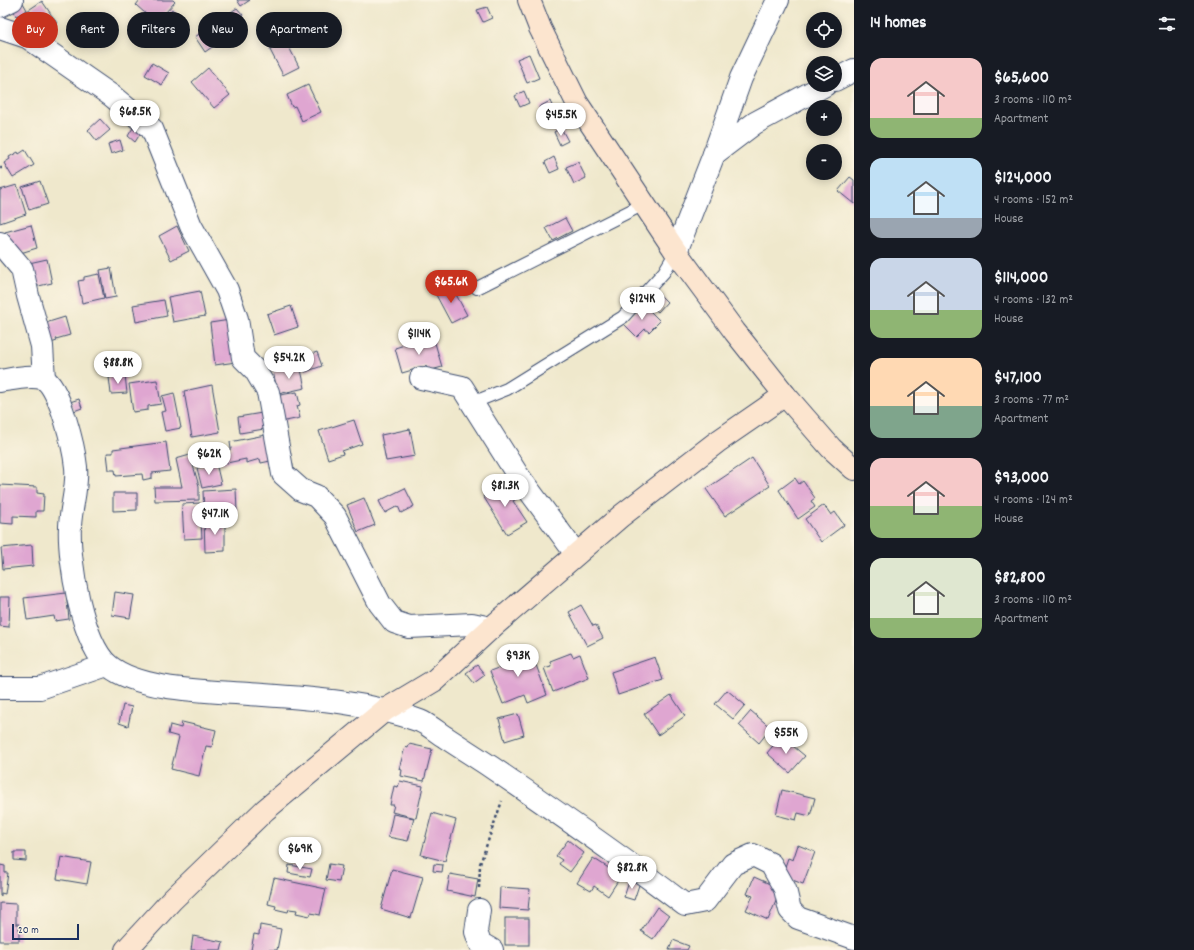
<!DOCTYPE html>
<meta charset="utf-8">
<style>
body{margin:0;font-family:Dekko,sans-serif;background:#20242c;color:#f1f3f6;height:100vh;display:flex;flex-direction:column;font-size:15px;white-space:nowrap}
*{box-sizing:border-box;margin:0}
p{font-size:13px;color:#9ea1a6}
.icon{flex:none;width:22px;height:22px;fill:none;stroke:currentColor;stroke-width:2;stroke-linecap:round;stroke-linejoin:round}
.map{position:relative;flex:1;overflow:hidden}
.panel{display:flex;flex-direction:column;background:#171b24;width:340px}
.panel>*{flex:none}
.top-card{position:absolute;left:12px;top:12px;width:380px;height:36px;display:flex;gap:8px}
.fabs{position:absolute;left:806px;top:12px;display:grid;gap:8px}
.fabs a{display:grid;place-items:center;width:36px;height:36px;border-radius:50%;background:#171b24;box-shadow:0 2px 10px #0003;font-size:20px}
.scale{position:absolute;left:12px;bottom:10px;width:67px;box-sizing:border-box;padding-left:4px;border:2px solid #1b2f5e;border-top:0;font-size:11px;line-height:14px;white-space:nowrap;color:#1b2f5e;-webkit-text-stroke:3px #fcf5e5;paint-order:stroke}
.price{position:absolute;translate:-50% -34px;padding:0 9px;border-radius:14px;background:#fff;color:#222;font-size:13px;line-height:26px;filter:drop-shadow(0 1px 2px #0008)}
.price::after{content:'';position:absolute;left:50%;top:24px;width:12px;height:9px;margin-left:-6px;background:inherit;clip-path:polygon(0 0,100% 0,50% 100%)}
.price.on{background:#c8321e;color:#fff}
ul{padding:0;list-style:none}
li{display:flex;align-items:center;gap:12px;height:100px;padding:0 16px}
li span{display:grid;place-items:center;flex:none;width:112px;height:80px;border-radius:12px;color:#555}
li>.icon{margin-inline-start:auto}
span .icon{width:48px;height:48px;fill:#fffc;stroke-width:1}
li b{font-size:17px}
h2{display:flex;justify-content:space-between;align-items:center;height:48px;padding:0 16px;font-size:17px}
.pill{padding:0 14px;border-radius:18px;background:#171b24;box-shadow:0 2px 10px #0003;font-size:14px;line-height:36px}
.pill.on{background:#c8321e;color:#fff}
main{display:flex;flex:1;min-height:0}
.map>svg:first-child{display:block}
</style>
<main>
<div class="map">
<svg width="854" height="950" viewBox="0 0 854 950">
<rect width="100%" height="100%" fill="#fcf5e5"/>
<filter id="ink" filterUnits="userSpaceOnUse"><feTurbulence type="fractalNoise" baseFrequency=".025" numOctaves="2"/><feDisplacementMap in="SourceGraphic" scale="8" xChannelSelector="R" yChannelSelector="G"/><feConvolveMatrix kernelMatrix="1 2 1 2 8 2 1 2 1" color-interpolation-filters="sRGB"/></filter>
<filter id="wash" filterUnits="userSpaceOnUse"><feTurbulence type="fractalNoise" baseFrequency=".012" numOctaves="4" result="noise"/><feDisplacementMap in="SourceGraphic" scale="16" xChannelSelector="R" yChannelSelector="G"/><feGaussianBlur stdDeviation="0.9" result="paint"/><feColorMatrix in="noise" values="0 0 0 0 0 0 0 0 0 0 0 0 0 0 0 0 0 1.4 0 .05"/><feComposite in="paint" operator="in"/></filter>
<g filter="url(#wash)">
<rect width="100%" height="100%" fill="#efe8cc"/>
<g id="blocks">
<g fill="#dfa6d1">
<polygon points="140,0 173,0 175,2 156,23 136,5"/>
<polygon points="237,0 250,0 241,6"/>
<polygon points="22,1 27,10 17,16 11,7"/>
<polygon points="42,1 57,23 42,33 27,11"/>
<polygon points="487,7 492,18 483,22 477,10"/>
<polygon points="237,8 243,15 237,19 231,12"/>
<polygon points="172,9 180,17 170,29 161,20"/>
<polygon points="225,16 236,30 205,52 195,37"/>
<polygon points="286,41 299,67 283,75 270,50"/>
<polygon points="529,54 539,78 527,83 517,59"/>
<polygon points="152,63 169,73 162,85 145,75"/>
<polygon points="208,68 230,95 214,108 192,82"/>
<polygon points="308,85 321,112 302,121 295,106 292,107 287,95"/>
<polygon points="524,91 529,103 520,107 515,96"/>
<polygon points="550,101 556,115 546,121 539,107"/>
<polygon points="100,119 110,130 97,141 88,130"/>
<polygon points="134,126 142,131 135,142 128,136"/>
<polygon points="561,128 568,141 560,145 554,132"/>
<polygon points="120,140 123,150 111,154 108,144"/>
<polygon points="25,150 34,165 13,178 4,163 10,159 9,157 18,152 19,154"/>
<polygon points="554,157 559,169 550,173 545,162"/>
<polygon points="578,162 586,178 574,184 566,167"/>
<polygon points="850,177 854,180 854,204 838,191"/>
<polygon points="40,181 48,204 29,210 22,187"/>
<polygon points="17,185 26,214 0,223 0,190"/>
<polygon points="565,218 572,231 553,241 546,228"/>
<polygon points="31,225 37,248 17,254 9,246 5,232"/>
<polygon points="177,226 189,251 171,260 159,236"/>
<polygon points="47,259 52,283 34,287 29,263"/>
<polygon points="111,268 116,297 105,299 100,270"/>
<polygon points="99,274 104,298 82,303 78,281 84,280 84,277"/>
<polygon points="451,285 467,315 451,323 435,293"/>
<polygon points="200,291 205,316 173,322 168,297"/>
<polygon points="656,291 667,302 658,312 646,301"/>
<polygon points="164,300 167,316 136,322 133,305"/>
<polygon points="643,304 660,321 649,332 645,329 637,337 624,324"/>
<polygon points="291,306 298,327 274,335 267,314"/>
<polygon points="65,317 70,335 56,339 57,341 45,345 39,325"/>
<polygon points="230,320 236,362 215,365 210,323"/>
<polygon points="433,336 442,367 428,371 426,366 402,373 395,348"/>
<polygon points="317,352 322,366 305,372 300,358"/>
<polygon points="300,365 305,388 278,394 273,371"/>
<polygon points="125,375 127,393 111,394 109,377"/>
<polygon points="157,380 161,404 148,406 148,410 133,412 129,384"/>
<polygon points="212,385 220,432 192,437 184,391"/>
<polygon points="297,392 300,405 297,406 300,418 281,422 275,396"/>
<polygon points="174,393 181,428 165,431 161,412 166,411 162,396"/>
<polygon points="79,399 82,408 74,411 70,402"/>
<polygon points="268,412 270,428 240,433 238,417"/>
<polygon points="354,420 362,444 342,451 343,454 328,459 319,431"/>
<polygon points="410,429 415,456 386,461 381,435"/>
<polygon points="270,434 275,460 261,463 260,459 246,463 246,459 222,464 220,452 231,449 230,442"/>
<polygon points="166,442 170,471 152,473 152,478 143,480 142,474 116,476 115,470 109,470 107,453 113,453 113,449"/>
<polygon points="190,455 199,486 199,500 155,501 154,487 182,487 176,459"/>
<polygon points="752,458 770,486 725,516 706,489"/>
<polygon points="216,463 221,484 202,488 197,468"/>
<polygon points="795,478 799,484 803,481 815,498 811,501 815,507 798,519 779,490"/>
<polygon points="503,484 505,488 510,485 518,498 513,501 527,522 507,534 483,496"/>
<polygon points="0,485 37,487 37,493 44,494 43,511 36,511 36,517 13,516 13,524 0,523"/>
<polygon points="405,488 414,506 401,513 398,506 385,513 379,501"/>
<polygon points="236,489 237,511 204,513 203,491"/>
<polygon points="113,493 137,493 137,510 113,511"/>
<polygon points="364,498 375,525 358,532 347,505"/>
<polygon points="200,503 202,538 184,539 182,504"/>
<polygon points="824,505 831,515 835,512 844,525 821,542 805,519"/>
<polygon points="204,520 225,520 225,551 205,552"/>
<polygon points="32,545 33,566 3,569 1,548"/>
<polygon points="115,592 134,595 130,618 112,615"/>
<polygon points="66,593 69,619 55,621 54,616 27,620 24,598"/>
<polygon points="0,597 10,597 9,627 0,626"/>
<polygon points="581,605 593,626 596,625 603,638 587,646 569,612"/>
<polygon points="519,648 523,657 532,654 547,695 528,703 525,695 503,704 490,671 506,665 501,654"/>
<polygon points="571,653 573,657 580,654 589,678 553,692 544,668 551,666 550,661"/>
<polygon points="655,657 663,680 618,695 611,672"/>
<polygon points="477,665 485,675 474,683 466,673"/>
<polygon points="727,690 745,705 733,719 715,704"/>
<polygon points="671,695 685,716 658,735 644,714"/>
<polygon points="123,705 132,707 128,726 119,723"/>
<polygon points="751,711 771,728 759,743 739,725"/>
<polygon points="518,714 524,735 505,741 499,719"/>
<polygon points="182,722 216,730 212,747 206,746 199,776 171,769 179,737 168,734 170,725 181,728"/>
<polygon points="781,736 805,756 790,773 767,753"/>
<polygon points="409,744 432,749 424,781 401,776 402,770 399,769 405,747 408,748"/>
<polygon points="400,781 423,786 416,818 392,812 394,805 390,805 394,786 398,787"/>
<polygon points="782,790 815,798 810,816 798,813 796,820 776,815"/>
<polygon points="432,813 456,820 445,861 421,855"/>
<polygon points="393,814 414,818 408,841 388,837"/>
<polygon points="568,840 584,853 570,872 559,864 562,860 556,856"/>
<polygon points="798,845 815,852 803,884 782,876 788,858 793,860"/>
<polygon points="14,852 26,852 26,861 14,860"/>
<polygon points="61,857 91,862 87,884 57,879"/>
<polygon points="593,858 621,876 608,896 594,886 591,891 577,883"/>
<polygon points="329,864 342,866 339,882 326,880"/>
<polygon points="434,864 443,865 442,872 433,871"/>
<polygon points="0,865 5,866 5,873 8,873 5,894 1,893 1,896 0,896"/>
<polygon points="289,865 312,869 310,877 288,873"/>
<polygon points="392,869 423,877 411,918 381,909"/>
<polygon points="450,874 478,879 475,897 447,891"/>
<polygon points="754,877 781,889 768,920 746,910 753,896 747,894"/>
<polygon points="274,878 326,889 320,915 311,913 310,916 296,913 297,910 289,909 288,912 275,909 276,906 268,904"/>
<polygon points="630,879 640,882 634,900 624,897"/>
<polygon points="500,887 530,889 528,910 499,908"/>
<polygon points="0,903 16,904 16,924 19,924 19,941 0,941"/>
<polygon points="657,907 669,916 653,939 641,931"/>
<rect x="505" y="918" width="24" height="27"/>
<polygon points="260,925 281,929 277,950 251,950 254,934 259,935"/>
<polygon points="193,936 223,942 221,950 191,950"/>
<polygon points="673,940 689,946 687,950 669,950"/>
</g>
</g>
</g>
<g filter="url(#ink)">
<use href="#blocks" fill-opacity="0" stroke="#3b4b6e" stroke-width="1"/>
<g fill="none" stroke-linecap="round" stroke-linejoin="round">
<defs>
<g id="lane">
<polyline points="477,288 644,204"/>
<polyline points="472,403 507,389 623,317 664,272 676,252"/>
</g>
<g id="street">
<polyline points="0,6 12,0"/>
<polyline points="0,28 27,37 112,96 152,129 191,226 227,290 237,319 243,358 255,370 268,392 283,474 301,490 316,496 335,516 380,604 394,622 409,627 472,624 491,628"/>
<polyline points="835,80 854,70"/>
<polyline points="714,154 755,123 825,85"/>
<polyline points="0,243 22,269 28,296 42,346 44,379"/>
<polyline points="676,252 714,154 741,78 778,0"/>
<polyline points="421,378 462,387 517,474 576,554"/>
<path d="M0,381C12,379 33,374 44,379C60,388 74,448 76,467C78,486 71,506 70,526C68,559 82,645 109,666C140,691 210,691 249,694C306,698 366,701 420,721C429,725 437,732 445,737C460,747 476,757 491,767C557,812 622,857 685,905L705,901L733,864L753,855L771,864L785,889L790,910L798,918L854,938"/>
<polyline points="0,688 40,688 107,665"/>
<polyline points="479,910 476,932 480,943 492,950"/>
</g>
<g id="secondary">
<polyline points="529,0 540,28 577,103 676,252 735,332 785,395 831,448 854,469"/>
<polyline points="126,950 172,900 265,810 385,710 435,680 491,628 621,516 717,442 785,395"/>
</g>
</defs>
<use href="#lane" stroke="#3b4b6e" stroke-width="14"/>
<use href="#street" stroke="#3b4b6e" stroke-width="24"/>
<use href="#secondary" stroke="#3b4b6e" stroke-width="24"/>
<g stroke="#3b4b6e" stroke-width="2.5" stroke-dasharray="3 3" stroke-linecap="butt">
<polyline points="0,168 2,168"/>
<polyline points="479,888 480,864 502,801"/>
</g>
<use href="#lane" stroke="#fff" stroke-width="12"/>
<use href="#street" stroke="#fff" stroke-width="22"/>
<use href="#secondary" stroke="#fce5cf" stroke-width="22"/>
</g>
</g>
</svg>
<div class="fabs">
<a><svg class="icon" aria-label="locate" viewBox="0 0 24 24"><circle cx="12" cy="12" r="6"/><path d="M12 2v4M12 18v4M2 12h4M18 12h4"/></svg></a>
<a><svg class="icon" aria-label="layers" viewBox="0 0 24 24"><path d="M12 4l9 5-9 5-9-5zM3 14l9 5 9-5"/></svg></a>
<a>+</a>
<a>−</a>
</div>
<div class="scale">20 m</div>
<b class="price" style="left:135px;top:134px">$68.5K</b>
<b class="price" style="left:561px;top:137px">$45.5K</b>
<b class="price on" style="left:451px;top:304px">$65.6K</b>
<b class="price" style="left:642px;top:321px">$124K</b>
<b class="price" style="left:419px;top:356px">$114K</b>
<b class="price" style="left:289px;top:380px">$54.2K</b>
<b class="price" style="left:118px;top:385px">$88.8K</b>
<b class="price" style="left:209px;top:476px">$62K</b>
<b class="price" style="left:505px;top:508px">$81.3K</b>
<b class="price" style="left:215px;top:536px">$47.1K</b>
<b class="price" style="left:518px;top:678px">$93K</b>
<b class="price" style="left:786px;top:755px">$55K</b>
<b class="price" style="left:300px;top:871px">$69K</b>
<b class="price" style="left:632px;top:890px">$82.8K</b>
<div class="top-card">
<a class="pill on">Buy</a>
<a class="pill">Rent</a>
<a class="pill">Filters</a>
<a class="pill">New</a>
<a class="pill">Apartment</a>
</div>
</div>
<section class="panel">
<h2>14 homes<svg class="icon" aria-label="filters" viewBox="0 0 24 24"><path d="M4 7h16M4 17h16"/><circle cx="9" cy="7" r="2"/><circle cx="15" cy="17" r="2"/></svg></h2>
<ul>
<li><span style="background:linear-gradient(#f6c9c9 75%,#8fb573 0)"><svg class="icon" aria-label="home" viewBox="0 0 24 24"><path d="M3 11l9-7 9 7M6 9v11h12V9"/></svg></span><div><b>$65,600</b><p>3 rooms · 110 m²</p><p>Apartment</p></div></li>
<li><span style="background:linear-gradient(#bfe0f5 75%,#9aa5b1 0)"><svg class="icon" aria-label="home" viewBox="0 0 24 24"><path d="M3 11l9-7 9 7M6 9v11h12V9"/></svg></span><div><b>$124,000</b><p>4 rooms · 152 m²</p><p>House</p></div></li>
<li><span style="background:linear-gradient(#c9d6e8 65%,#8fb573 0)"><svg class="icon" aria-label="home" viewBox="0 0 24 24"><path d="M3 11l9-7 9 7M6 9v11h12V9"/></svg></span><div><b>$114,000</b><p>4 rooms · 132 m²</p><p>House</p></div></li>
<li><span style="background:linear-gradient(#ffd9b3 60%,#7fa58c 0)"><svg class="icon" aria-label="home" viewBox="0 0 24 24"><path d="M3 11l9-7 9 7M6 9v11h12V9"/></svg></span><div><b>$47,100</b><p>3 rooms · 77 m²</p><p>Apartment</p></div></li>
<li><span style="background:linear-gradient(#f6c9c9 60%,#8fb573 0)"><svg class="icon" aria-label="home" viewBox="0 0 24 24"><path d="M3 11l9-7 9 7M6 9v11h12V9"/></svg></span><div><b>$93,000</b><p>4 rooms · 124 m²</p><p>House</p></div></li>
<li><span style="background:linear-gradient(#dfe7d0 75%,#8fb573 0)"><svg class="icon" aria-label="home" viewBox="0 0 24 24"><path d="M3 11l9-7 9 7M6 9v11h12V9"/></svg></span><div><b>$82,800</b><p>3 rooms · 110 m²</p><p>Apartment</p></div></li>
</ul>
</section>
</main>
